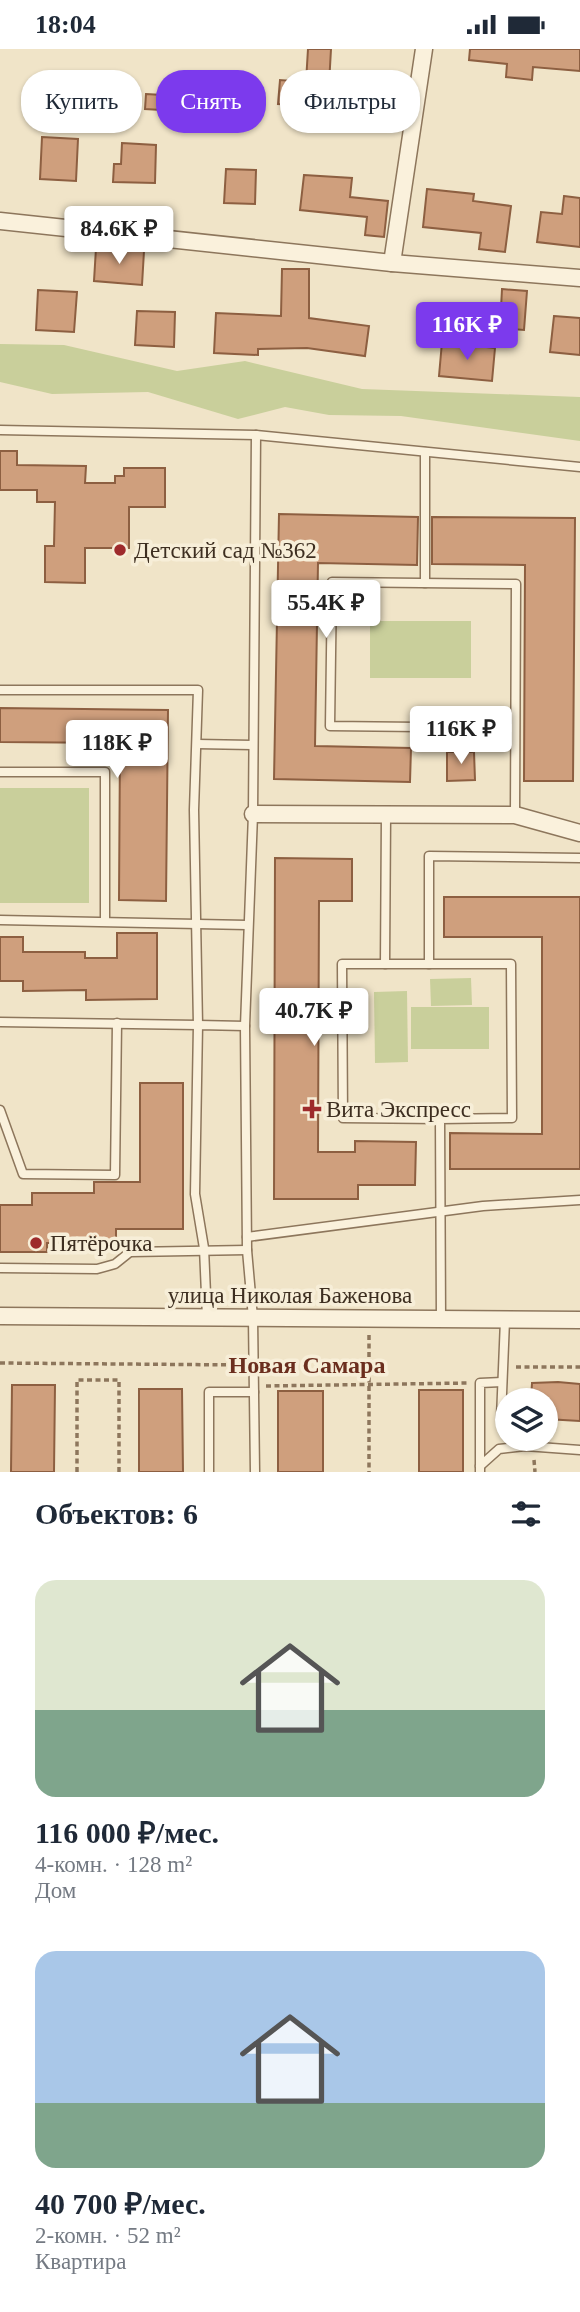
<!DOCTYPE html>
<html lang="ru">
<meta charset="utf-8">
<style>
body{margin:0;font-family:"Times New Roman",serif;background:#f6f6f7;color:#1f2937;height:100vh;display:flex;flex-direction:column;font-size:26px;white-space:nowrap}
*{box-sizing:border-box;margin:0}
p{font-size:23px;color:#747a83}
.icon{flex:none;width:38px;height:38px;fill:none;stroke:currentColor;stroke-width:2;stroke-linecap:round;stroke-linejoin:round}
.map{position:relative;height:1423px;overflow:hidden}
.details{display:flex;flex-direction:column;background:#fff;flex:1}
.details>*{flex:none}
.guide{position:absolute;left:21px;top:21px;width:539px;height:63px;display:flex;gap:14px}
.fabs{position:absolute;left:495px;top:1339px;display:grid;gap:14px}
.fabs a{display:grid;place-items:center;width:63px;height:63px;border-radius:50%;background:#fff;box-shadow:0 2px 5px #0004;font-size:35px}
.price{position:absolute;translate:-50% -60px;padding:0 16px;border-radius:7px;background:#fff;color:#222;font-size:23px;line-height:46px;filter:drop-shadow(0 2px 4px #0008)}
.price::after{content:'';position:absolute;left:50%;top:42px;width:21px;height:16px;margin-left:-10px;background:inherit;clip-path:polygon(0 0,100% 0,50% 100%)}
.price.selected{background:#7c3aed;color:#fff}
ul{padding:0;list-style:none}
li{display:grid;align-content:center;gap:14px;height:371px;padding:0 35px}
li span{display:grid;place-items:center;height:217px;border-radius:21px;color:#555}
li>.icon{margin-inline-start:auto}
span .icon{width:126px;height:126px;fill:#fffc;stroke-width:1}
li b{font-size:30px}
h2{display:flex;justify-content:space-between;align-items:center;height:84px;padding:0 35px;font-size:30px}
.pill{padding:0 24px;border-radius:28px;background:#fff;box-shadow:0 2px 5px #0004;font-size:24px;line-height:63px}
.pill.selected{background:#7c3aed;color:#fff}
.status{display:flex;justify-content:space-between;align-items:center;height:49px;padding:0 35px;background:#fff;direction:ltr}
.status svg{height:19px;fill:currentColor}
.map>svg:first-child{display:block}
</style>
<div class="status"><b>18:04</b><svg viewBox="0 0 49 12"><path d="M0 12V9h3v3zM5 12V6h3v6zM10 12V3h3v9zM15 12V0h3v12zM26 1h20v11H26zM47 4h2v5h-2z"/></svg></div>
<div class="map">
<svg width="580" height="1423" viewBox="0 0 580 1423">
<rect width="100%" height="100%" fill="#f0e4c8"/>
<g fill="#c9cf9b">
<polygon points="0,295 64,296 177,322 245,312 362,340 580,348 580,392 401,367 329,366 285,358 238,370 148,343 52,345 0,333"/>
<rect x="370" y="572" width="101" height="57"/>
<rect x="0" y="739" width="89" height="115"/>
<polygon points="471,929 472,956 431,957 430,930"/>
<polygon points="407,942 408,1013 375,1014 374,943"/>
<rect x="411" y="958" width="78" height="42"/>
</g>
<g fill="#cf9f7d" stroke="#8d5f41" stroke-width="2">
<polygon points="308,0 331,0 328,53 296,51 296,56 278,55 280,31 306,33"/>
<polygon points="470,0 580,0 580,22 533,18 532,31 506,28 507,15 469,11"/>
<polygon points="146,45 162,46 161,61 145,60"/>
<polygon points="42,88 78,90 76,132 40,130"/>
<polygon points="122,94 156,96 155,134 113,133 114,115 121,115"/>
<polygon points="226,120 256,121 255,155 224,154"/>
<polygon points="304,126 352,129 350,148 388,152 384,188 365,186 367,168 300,161"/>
<polygon points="427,140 474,145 473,152 511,157 505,203 479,200 481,184 423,178"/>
<polygon points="564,147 580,149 580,198 537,193 541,163 562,165"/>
<polygon points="96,199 144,202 142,236 94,232"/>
<polygon points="282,220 309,220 309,269 369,277 365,307 307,299 258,300 258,306 214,304 216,264 281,267"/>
<polygon points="502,240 527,242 524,281 500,279"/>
<polygon points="38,241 77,243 74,283 36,281"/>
<polygon points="137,262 175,263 174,298 135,296"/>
<polygon points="554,267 580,269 580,306 550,303"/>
<polygon points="442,293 495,299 492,332 439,327"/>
<polygon points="0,402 17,402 17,416 86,417 85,434 115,434 115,427 124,427 124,419 165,419 165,458 129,458 129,499 85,499 85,534 45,533 45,497 54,497 55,453 37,453 37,441 0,441"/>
<polygon points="279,465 418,468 417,516 318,514 315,697 411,699 410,733 274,730"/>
<polygon points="432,468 575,469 573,732 524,732 525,516 432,515"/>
<polygon points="0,659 168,661 166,852 119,851 120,694 0,693"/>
<polygon points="447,703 474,703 475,731 447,732"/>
<polygon points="275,809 352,810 352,852 319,852 318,1103 355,1103 355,1092 416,1093 415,1136 358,1136 358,1150 274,1150"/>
<polygon points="444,848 580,848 580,1120 450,1120 450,1084 542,1085 542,888 444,888"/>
<polygon points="117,884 157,884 157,950 86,951 86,941 23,942 23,932 0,932 0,888 23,888 23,903 85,903 85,909 117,909"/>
<polygon points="140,1034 183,1034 183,1180 116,1180 116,1194 47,1194 47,1203 0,1203 0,1156 32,1156 32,1144 94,1144 94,1133 140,1133"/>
<polygon points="558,1333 580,1335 580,1372 546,1370 546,1351 531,1351 532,1334"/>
<polygon points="12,1336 55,1336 54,1423 11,1423"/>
<polygon points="139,1340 182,1340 183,1423 139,1423"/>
<rect x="419" y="1341" width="44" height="82"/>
<rect x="278" y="1342" width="45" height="81"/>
</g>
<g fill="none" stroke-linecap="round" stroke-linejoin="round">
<defs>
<g id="lane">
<polyline points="0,381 256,386 580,418"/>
<polyline points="425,534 425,403"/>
<polyline points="0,641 198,641 194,761 198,976 0,973"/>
<polyline points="514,679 330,677 332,533 516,535 515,766"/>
<polyline points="197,695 252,696"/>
<polyline points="0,723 105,723 105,872"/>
<polyline points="0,871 247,876"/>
<polyline points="385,915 386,766"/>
<polyline points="429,915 429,807 580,809"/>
<polyline points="0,1061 23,1125 115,1126 117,974"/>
<polyline points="440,1070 343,1069 342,915 511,915 512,1069 440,1070 441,1270"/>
<polyline points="247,1188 483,1157 580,1151"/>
<polyline points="0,1219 97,1220 115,1215 130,1203 247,1201"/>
<polyline points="207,1268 204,1199 195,1145 198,976 245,977"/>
<polyline points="505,1271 501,1369 508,1376"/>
<polyline points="519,1390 525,1397 580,1401"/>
<polyline points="480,1417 499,1400 525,1397"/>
<polyline points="209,1423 209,1343 254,1343"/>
<polyline points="255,1423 253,1269 247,1201 245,977 253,765 256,386"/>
<polyline points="480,1423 480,1334 502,1333"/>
</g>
<g id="street">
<polyline points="0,172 392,214 580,229"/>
<polyline points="392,214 424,0"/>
<polyline points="253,765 515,766 580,784"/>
<polyline points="0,1267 580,1271"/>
</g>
</defs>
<use href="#lane" stroke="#8d765c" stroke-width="11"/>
<use href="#street" stroke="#8d765c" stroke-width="19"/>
<g stroke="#8d765c" stroke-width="3.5" stroke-dasharray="5 3.5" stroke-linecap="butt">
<polyline points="369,1286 369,1423"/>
<polyline points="0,1314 243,1316"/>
<polyline points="516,1318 580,1318"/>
<polyline points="266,1337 469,1334"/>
<polyline points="534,1411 535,1423"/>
<polyline points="77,1423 77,1331 119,1331 119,1423"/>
</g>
<use href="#lane" stroke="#faf1dc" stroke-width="8"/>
<use href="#street" stroke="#faf1dc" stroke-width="16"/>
</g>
<g fill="#9e2a2b" stroke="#f7eed8" stroke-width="2.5">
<circle cx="120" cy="501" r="7"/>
<path d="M308.5 1049.5h7v7h7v7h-7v7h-7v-7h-7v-7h7z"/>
<circle cx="36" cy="1194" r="7"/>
</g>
<g text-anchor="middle" stroke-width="7" stroke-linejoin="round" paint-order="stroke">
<g font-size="23" fill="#3d2e20" stroke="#f7eed8" text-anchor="start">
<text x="134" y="509">Детский сад №362</text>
<text x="326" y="1068">Вита Экспресс</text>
<text x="50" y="1202">Пятёрочка</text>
</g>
<g font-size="23" fill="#3d2e20" stroke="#f7eed8">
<text x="290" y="1254">улица Николая Баженова</text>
</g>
<g font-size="24" font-weight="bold" fill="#6b2e1e" stroke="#f7eed8">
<text x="307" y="1324">Новая Самара</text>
</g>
</g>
</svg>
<div class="fabs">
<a><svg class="icon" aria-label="layers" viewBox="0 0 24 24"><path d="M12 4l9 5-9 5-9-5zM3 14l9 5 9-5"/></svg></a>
</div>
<b class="price" style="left:119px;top:217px">84.6K ₽</b>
<b class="price selected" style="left:467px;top:313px">116K ₽</b>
<b class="price" style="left:326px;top:591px">55.4K ₽</b>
<b class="price" style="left:461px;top:717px">116K ₽</b>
<b class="price" style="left:117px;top:731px">118K ₽</b>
<b class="price" style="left:314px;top:999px">40.7K ₽</b>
<div class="guide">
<a class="pill">Купить</a>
<a class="pill selected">Снять</a>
<a class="pill">Фильтры</a>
</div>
</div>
<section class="details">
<h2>Объектов: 6<svg class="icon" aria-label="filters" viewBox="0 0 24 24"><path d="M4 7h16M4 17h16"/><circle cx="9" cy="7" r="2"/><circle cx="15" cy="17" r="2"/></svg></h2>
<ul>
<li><span style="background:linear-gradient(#dfe7d0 60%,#7fa58c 0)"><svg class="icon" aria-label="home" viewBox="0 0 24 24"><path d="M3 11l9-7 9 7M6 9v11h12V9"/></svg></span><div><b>116 000 ₽/мес.</b><p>4-комн. · 128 m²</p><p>Дом</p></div></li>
<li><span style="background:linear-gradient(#a9c7e8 70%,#7fa58c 0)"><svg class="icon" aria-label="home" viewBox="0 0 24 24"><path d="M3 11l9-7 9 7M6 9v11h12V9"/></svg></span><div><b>40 700 ₽/мес.</b><p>2-комн. · 52 m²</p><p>Квартира</p></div></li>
</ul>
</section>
